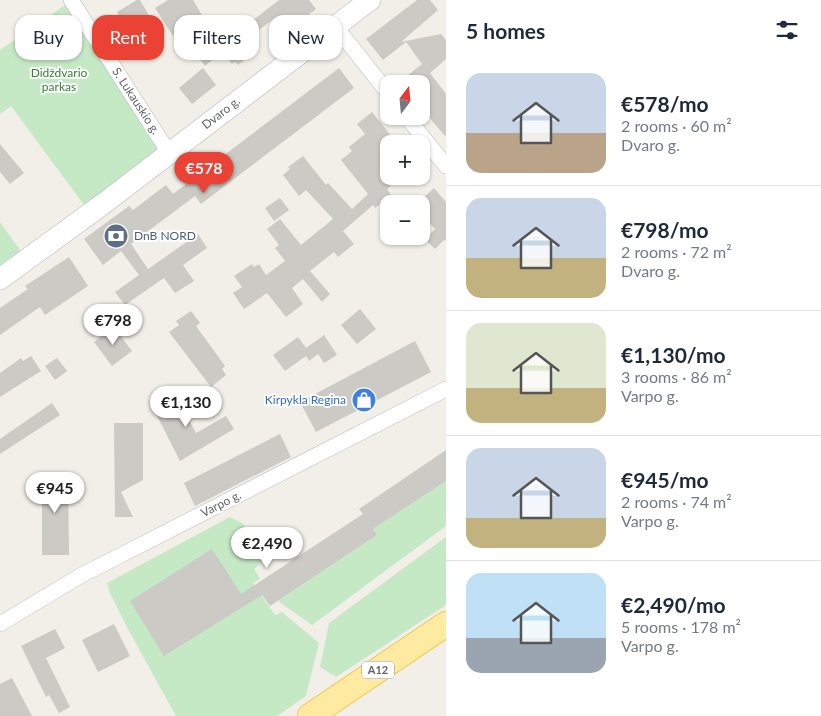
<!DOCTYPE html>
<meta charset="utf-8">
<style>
body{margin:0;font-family:Lato,sans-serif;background:#f2f2f3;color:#1f2937;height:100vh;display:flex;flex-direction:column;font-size:19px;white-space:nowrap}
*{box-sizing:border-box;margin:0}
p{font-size:16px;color:#747a83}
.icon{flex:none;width:28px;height:28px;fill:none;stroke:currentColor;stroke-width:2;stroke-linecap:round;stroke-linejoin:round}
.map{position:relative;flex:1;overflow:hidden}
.sheet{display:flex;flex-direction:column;background:#fff;width:375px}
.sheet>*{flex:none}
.guide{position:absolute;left:15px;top:15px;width:355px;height:45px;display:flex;gap:10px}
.needle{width:32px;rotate:16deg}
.controls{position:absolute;left:380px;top:75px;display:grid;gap:10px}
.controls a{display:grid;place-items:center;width:50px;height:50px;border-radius:10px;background:#fff;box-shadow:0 1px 4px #0004;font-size:25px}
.price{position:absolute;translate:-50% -42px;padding:0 11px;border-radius:18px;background:#fff;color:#222;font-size:16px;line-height:32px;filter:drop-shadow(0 1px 2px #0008)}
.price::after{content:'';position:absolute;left:50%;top:30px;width:15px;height:11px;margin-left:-8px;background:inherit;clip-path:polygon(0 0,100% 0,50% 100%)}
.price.current{background:#ea4335;color:#fff}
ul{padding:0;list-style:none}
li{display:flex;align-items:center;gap:15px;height:125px;padding:0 20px}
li+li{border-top:1px solid #e0e1e3}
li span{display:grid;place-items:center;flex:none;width:140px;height:100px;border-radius:15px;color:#555}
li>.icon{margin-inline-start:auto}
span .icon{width:60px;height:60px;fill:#fffc;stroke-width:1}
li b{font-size:21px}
h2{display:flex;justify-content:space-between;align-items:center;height:60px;padding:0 20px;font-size:21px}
.chip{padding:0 18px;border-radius:15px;background:#fff;box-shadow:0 1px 4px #0004;font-size:18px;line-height:45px}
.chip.current{background:#ea4335;color:#fff}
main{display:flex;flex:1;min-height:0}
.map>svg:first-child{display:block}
</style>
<main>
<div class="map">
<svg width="446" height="716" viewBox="0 0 446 716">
<rect width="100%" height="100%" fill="#f1efe8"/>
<g fill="#c5e8c5">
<polygon points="71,1 169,153 90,213 11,106 0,114 0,50"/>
<polygon points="0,222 27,260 0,279"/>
<polygon points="446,481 446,526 312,625 278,601 377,535 373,529"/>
<polygon points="230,517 242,523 268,557 254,569 260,579 253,583 275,615 282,612 319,643 306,696 277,716 176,716 129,631 110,593 107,583"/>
<polygon points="446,537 446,605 336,677 320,667 329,623"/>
</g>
<g fill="#cccac5">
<polygon points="137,0 140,0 151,19 129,32 117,12"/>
<polygon points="168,0 193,0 203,17 194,22 212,44 228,31 235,39 241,34 252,46 247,51 251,55 238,65 235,62 232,64 222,52 205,66 179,32 173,36 155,8"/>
<polygon points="279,0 309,0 316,9 287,31 276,17 259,30 252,21"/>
<polygon points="417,0 430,0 438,10 401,42 441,34 446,40 446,59 430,73 446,94 446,137 421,108 421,84 397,84 422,64 406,42 383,60 366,39"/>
<polygon points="203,68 216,85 192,104 179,88"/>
<polygon points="339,68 354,88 201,204 195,196 131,244 148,269 198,234 207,248 183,265 194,281 175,293 164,278 125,305 115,292 139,275 121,251 103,265 84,239 129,206 133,210 166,185 173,194"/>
<polygon points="372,112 392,137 389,139 389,176 402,176 387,189 391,195 375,208 373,205 343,231 354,244 338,257 334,252 310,271 330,294 322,302 303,279 292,288 303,304 286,317 267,293 244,309 233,293 242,287 234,276 252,264 254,267 259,264 266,275 285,261 275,248 279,245 267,229 280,219 301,245 333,219 306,190 299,196 283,175 290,169 288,167 303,156 326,185 328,183 352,209 368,194 341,160 352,151 349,147 365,134 357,124"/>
<polygon points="0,144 24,173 10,184 0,172"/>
<polygon points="434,188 446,202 446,241 444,240 435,249 425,239 435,229 421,213 421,204 419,202"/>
<polygon points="280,198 289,210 274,221 265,208"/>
<polygon points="69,257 88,286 45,315 40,307 0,335 0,308 28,289 25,286"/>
<polygon points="360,309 376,329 357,344 341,325"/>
<polygon points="191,311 200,323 196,326 225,366 222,369 226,375 211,387 169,332 179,325 176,321"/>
<polygon points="114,327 132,351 112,366 94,342"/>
<polygon points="324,335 337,355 324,363 318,354 309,361 306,356 285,371 273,355 298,337 306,348"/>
<polygon points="415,341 431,372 316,432 300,402"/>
<polygon points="31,356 41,371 0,397 0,373 21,358 23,361"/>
<polygon points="57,358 67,371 55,380 45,366"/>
<polygon points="174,392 196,433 226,416 234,429 180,461 151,404"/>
<polygon points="52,403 60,415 0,454 0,439"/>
<polygon points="114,423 143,423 143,480 121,492 133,517 115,517"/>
<polygon points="280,434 291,457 195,506 184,483"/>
<polygon points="446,450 446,481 373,529 377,535 270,606 262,595 164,656 130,601 212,549 241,594 363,514 359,509"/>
<polygon points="42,473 68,473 69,555 42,555"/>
<polygon points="114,624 130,656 98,672 82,640"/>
<polygon points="55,629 65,648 46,658 70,707 59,713 49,695 46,697 21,646"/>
<polygon points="12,678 32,716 0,716 0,684"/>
</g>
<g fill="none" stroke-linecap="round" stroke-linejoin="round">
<defs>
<g id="minor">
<polyline points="71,0 169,153"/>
<polyline points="335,26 389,94"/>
<polyline points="406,116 446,166"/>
<polyline points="0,624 80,576 446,389"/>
</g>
<polyline id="secondary" points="0,279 103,204 370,0"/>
<polyline id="trunk" points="310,716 446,624"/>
</defs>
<use href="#minor" stroke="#b5b8bc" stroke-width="16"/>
<use href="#secondary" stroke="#b6babf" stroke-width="22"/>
<use href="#trunk" stroke="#f9ab00" stroke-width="26"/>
<use href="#minor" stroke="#fff" stroke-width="15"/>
<use href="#secondary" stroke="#fff" stroke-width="21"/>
<use href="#trunk" stroke="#feeaa1" stroke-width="25"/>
</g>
<defs>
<symbol id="bank-disc" viewBox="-11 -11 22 22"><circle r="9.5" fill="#5c6f8a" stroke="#fff"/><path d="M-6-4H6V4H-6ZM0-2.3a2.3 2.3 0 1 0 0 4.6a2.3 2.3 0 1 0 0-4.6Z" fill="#fff"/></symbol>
<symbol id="shop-disc" viewBox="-11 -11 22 22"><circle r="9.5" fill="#3f7fe0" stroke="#fff"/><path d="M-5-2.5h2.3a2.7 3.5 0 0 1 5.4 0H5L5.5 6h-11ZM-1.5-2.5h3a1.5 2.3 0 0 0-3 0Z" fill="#fff"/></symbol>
</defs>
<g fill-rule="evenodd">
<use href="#bank-disc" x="102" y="222" width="28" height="28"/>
<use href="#shop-disc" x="350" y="386" width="28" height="28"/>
</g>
<g text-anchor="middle" stroke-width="4" stroke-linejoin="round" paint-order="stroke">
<rect fill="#fff" stroke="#8f9295" stroke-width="1" x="362" y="661.5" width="32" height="17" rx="4"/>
<g font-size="11" font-weight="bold" fill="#5f6368">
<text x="378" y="674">A12</text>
</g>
<g font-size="12" fill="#348238" stroke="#fff">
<text x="59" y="77">Didždvario<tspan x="59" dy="14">parkas</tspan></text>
</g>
<g font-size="12" fill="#5f6368" stroke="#fff">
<text transform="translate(136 101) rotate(57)" y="4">S. Lukauskio g.</text>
<text transform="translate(221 113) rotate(-38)" y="4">Dvaro g.</text>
<text transform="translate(221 504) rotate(-27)" y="4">Varpo g.</text>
</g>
<g font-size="12" fill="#4e5e75" stroke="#fff" text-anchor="start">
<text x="134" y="240">DnB NORD</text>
</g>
<g font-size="12" fill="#366cbe" stroke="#fff" text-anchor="end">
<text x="346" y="404">Kirpykla Regina</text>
</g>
</g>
</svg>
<div class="controls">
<a><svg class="needle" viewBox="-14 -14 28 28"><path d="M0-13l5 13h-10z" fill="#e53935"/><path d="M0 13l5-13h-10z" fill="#747a83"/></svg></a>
<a>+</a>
<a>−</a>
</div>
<b class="price current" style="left:204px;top:194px">€578</b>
<b class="price" style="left:113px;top:346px">€798</b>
<b class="price" style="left:186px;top:428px">€1,130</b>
<b class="price" style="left:55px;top:514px">€945</b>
<b class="price" style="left:267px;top:569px">€2,490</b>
<div class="guide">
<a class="chip">Buy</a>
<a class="chip current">Rent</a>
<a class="chip">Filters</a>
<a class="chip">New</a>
</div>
</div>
<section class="sheet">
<h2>5 homes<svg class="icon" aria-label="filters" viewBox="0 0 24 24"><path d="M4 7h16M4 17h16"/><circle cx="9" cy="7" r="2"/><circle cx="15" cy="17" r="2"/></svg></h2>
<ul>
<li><span style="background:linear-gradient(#c9d6e8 60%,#b9a48a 0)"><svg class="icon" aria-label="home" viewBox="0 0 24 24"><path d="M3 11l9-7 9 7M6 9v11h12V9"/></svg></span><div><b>€578/mo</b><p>2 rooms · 60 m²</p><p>Dvaro g.</p></div></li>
<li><span style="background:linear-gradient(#c9d6e8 60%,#c2b280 0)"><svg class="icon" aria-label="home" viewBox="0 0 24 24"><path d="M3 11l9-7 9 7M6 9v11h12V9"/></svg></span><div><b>€798/mo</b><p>2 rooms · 72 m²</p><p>Dvaro g.</p></div></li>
<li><span style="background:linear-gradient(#dfe7d0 65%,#c2b280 0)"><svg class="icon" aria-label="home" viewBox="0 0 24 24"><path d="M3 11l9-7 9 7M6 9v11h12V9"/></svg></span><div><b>€1,130/mo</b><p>3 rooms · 86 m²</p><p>Varpo g.</p></div></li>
<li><span style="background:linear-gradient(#c9d6e8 70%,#c2b280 0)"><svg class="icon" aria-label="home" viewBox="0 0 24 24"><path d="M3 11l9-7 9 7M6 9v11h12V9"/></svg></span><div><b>€945/mo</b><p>2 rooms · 74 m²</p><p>Varpo g.</p></div></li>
<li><span style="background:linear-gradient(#bfe0f5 65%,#9aa5b1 0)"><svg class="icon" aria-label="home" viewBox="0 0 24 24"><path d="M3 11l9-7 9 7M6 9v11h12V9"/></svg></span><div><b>€2,490/mo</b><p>5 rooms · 178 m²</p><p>Varpo g.</p></div></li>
</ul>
</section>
</main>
